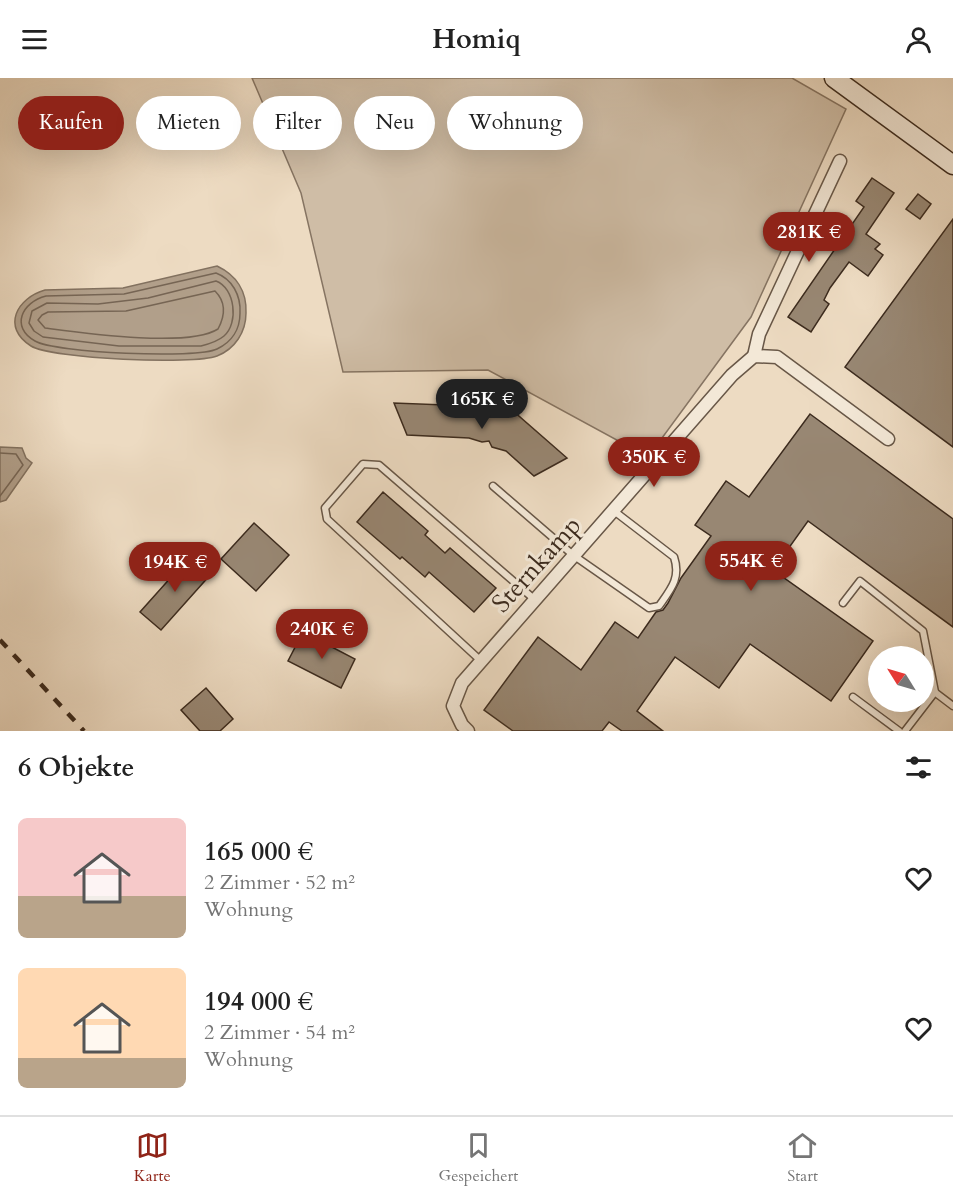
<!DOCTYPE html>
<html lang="de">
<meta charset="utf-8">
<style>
body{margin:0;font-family:Cardo,serif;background:#f6f6f6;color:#222;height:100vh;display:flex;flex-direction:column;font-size:22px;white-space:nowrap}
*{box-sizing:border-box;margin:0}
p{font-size:20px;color:#767676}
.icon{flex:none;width:33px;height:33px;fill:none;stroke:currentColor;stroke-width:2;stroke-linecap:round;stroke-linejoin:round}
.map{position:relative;height:653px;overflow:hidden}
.details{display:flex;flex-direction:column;background:#fff;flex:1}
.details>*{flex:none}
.top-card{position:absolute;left:18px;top:18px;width:600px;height:54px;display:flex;gap:12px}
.needle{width:39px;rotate:307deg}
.tools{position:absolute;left:868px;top:568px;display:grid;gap:12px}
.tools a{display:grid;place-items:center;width:66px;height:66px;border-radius:50%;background:#fff;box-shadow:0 6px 24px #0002;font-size:30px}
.price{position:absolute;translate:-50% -51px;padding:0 14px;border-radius:21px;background:#8f2418;color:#fff;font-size:20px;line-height:39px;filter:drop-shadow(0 2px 3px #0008)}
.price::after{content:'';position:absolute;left:50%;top:36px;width:18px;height:14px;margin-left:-9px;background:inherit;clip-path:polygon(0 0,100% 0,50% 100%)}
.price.on{background:#222;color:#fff}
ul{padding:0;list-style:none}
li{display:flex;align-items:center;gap:18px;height:150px;padding:0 18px}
li span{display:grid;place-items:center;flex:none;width:168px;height:120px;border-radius:9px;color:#555}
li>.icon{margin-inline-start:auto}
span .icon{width:72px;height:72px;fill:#fffc;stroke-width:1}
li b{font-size:26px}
h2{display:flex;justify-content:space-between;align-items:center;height:72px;padding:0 18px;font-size:26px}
.tag{padding:0 21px;border-radius:27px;background:#fff;box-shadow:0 6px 24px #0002;font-size:21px;line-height:54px}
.tag.on{background:#8f2418;color:#fff}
header{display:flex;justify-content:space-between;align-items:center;height:78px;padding:0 18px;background:#fff;font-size:27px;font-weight:700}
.tabs{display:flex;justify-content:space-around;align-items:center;height:84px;border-top:2px solid #e0e0e0;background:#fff;font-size:16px;color:#767676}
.tabs a{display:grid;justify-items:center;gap:3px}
.tabs .on{color:#8f2418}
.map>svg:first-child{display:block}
</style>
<header><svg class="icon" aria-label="menu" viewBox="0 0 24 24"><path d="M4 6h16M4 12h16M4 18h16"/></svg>Homiq<svg class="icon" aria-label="person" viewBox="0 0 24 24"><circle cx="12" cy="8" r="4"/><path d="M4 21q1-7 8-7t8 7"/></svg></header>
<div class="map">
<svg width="953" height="653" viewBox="0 0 953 653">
<rect width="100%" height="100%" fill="#eddbc2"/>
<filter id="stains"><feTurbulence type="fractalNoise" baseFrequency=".00333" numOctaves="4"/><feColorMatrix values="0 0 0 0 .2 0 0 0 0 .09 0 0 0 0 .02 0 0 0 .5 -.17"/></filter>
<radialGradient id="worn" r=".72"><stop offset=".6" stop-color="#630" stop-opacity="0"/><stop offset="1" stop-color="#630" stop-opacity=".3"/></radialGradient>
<polygon fill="#cfbda6" stroke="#867462" stroke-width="1.5" points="252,0 792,0 846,31 751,239 648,379 488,292 343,294 301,115"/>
<g fill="#b19f8a" stroke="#82715f" stroke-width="1.5">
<path d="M217,188C236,197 247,213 246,235C246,254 235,271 217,278C194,287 52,281 31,268C1,249 17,220 45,212L123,210Z"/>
<polygon points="0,369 22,370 26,380 32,385 6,422 0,424"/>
</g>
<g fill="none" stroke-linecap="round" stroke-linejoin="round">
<g stroke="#766554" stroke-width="1.5">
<path d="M216,195C232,201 241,217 240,235C240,251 232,264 217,271C197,281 55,275 35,263C10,249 22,224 46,218L124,216Z"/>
<path d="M216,203C235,210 239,245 224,258C217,264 209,266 201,268H119L43,259L34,253L29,245L32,233L47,225L98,226L148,220Z"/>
<path d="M215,213C226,224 225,238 218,251C188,270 83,255 45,250L38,242L42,237L48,234L126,233Z"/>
<polyline points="0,375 16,376 23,387 0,418"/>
</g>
</g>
<g fill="#988773" stroke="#3c2b1e" stroke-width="1.5">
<polygon points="872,100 894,115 866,156 880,166 875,171 883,177 868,198 849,184 830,210 824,222 829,226 811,254 788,239 864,129 856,123"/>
<polygon points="918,116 931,126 920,141 906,131"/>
<polygon points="953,141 953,369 845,289"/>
<polygon points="444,323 505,326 567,380 534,398 506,373 492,369 489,363 482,364 469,360 407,357 394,325 445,327"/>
<polygon points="810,336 953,441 953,549 808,443 773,492 873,563 831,623 750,566 719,610 675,579 637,633 663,653 622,653 609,644 602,653 513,653 484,632 538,559 581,592 615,544 638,560 656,534 663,532 668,525 681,500 711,458 695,447 726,403 749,419"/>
<polygon points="383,414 428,453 425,457 445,475 450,470 496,510 474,534 429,494 425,499 402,479 400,481 357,444"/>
<polygon points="254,445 289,477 256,513 221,481"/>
<polygon points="190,478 211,496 161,552 140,534"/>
<polygon points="303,554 355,581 341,610 288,583"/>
<polygon points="206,610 233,641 220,653 200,653 181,632"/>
</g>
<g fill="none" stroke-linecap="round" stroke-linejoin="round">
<defs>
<g id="lane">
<path d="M493,408L573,477L649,530L659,528C671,511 681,500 674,479L614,433"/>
<polyline points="843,525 860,503 923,553 935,614 905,653"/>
<polyline points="480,582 327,441 325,430 363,386 379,387 534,521"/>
<polyline points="924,606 953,628"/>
<polyline points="853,619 899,653"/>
</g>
<g id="street">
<polyline points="754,278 759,256 840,83"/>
<polyline points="468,653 462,647 453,628 462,605 732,297 754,278 777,279 888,361"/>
</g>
<polyline id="secondary" points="834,0 953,87"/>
</defs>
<use href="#lane" stroke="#685747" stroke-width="9"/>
<use href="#street" stroke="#685747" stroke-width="15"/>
<use href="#secondary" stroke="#3c2b1e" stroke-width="21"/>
<use href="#lane" stroke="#f3e8d7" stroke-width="6"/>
<use href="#street" stroke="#f3e8d7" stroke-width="12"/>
<use href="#secondary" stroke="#f3e8d7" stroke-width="18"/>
<polyline stroke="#3c2b1e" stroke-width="4.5" stroke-dasharray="10 10" stroke-linecap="butt" points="0,562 84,653"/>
</g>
<g text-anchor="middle" stroke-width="6" stroke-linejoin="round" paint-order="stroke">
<g font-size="26" fill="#3c2b1e" stroke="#f3e8d7">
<text transform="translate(536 486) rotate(-48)" y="9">Sternkamp</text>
</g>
</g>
<rect width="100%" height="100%" filter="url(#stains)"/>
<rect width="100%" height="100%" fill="url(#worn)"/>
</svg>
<div class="tools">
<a><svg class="needle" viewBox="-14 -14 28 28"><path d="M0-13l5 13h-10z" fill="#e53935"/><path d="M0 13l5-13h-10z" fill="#767676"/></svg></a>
</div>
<b class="price" style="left:809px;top:185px">281K €</b>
<b class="price on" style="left:482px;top:352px">165K €</b>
<b class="price" style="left:654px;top:410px">350K €</b>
<b class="price" style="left:751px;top:514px">554K €</b>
<b class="price" style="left:175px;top:515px">194K €</b>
<b class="price" style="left:322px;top:582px">240K €</b>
<div class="top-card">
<a class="tag on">Kaufen</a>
<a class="tag">Mieten</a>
<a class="tag">Filter</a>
<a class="tag">Neu</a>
<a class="tag">Wohnung</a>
</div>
</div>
<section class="details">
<h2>6 Objekte<svg class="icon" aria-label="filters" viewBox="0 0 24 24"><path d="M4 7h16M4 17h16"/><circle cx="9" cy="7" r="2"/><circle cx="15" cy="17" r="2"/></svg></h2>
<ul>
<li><span style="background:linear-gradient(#f6c9c9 65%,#b9a48a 0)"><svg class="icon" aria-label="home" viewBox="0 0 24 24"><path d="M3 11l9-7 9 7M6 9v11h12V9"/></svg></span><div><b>165 000 €</b><p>2 Zimmer · 52 m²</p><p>Wohnung</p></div><svg class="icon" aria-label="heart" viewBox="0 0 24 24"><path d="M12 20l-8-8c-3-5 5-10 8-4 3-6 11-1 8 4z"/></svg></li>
<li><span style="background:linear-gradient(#ffd9b3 75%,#b9a48a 0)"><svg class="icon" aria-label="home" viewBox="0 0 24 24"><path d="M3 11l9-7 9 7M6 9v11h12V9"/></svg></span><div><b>194 000 €</b><p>2 Zimmer · 54 m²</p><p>Wohnung</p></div><svg class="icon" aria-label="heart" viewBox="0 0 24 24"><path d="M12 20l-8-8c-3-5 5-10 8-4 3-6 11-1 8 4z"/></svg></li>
</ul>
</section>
<nav class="tabs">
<a class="on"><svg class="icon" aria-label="map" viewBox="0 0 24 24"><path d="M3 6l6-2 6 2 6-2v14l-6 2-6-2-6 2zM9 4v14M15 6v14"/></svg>Karte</a>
<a><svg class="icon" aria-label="saved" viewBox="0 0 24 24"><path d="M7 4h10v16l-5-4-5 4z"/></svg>Gespeichert</a>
<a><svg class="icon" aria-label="home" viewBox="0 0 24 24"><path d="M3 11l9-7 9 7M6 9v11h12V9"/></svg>Start</a>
</nav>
